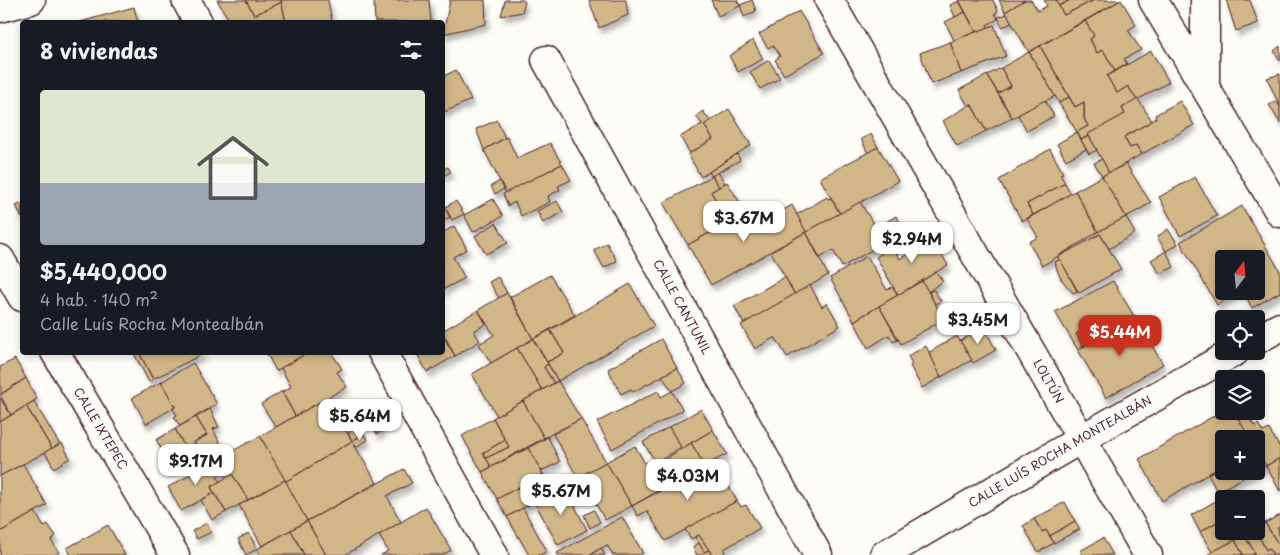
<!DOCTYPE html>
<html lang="es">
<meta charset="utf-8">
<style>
body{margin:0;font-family:"Playpen Sans",sans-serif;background:#242831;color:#f1f3f6;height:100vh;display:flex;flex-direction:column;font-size:19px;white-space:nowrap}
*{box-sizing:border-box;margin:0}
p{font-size:16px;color:#9ea1a6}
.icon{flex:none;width:28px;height:28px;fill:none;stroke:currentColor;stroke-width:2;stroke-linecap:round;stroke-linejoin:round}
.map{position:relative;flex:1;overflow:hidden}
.side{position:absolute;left:20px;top:20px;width:425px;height:335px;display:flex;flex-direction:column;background:#171b24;border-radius:5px;box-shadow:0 2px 8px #0003}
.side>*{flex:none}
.needle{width:32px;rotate:16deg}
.tools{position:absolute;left:1215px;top:250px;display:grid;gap:10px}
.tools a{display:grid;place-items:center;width:50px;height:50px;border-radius:5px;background:#171b24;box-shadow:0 2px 8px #0003;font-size:25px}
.price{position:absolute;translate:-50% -42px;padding:0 11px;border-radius:10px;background:#fff;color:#222;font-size:16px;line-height:32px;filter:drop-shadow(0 1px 2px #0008)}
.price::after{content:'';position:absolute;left:50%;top:30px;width:15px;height:11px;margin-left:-8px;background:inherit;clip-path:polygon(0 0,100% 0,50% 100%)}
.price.current{background:#c8321e;color:#fff}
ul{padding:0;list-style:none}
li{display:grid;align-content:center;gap:10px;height:265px;padding:0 20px}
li+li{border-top:1px solid #363941}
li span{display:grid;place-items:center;height:155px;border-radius:5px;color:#555}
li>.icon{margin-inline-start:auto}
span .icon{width:90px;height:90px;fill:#fffc;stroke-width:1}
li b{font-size:21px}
h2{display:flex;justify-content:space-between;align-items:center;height:60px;padding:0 20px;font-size:21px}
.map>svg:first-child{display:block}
</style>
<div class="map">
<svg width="1280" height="555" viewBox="0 0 1280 555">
<defs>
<filter id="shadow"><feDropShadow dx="3" dy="5.5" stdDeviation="2.5" flood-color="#0004"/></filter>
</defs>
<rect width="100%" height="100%" fill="#fdfcf7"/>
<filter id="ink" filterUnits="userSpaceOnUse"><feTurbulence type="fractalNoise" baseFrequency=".02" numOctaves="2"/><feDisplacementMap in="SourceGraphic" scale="10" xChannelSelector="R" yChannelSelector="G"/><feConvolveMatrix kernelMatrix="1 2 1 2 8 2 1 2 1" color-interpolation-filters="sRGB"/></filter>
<g filter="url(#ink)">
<g fill="#d1b687" stroke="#4a1f2b" filter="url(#shadow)">
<polygon points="217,0 246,0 254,15 282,2 286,22 230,22"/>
<polygon points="246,0 281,0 282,2 254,15"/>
<polygon points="281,0 328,0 332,22 286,22"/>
<polygon points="374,0 429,0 431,22 375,22"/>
<polygon points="450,0 485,0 486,24 443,34"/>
<polygon points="505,0 523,0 525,2 522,12 501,16"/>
<polygon points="589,0 626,0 628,15 599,28"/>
<polygon points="711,0 737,0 740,6 718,16"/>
<polygon points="752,0 756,11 744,17 740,5"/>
<polygon points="993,0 998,11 995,13 998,19 987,25 988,28 976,32 959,0"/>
<polygon points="999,0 1025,0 1005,12"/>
<polygon points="1025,0 1031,0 1038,11 1047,6 1044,0 1056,0 1064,15 1094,0 1121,0 1029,52 1005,12"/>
<polygon points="1056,0 1070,0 1059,6"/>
<polygon points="1070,0 1094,0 1064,15 1059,6"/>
<polygon points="1121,0 1136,25 1128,30 1141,50 1124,59 1127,64 1115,71 1103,50 1097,53 1090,39 1094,36 1085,21"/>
<polygon points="1226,0 1250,0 1258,23 1236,31"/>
<polygon points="959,1 965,12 955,17 950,5"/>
<polygon points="134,7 138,22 80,22"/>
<polygon points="799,11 824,53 784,75 775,60 780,56 773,45 768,48 759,34"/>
<polygon points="965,12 976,32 954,40 945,22"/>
<polygon points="1007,14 1012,23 1002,27 998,17"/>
<polygon points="1085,21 1094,36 1090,39 1097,53 1103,50 1115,71 1107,76 1117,93 1128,86 1137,100 1122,108 1125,114 1081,140 1077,132 1088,126 1084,119 1084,102 1075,107 1040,46"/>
<polygon points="994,25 1006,56 961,73 950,42"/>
<polygon points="753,40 763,59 738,72 729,56"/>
<polygon points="950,42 961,73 931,84 920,53"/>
<polygon points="1040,46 1069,97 1059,103 1029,52"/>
<polygon points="1280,46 1280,61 1274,51"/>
<polygon points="1151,51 1169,82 1137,100 1128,86 1117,93 1107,76"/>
<polygon points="1029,52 1055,96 1012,118 998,93 1011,86 1001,68"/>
<polygon points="769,60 780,78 760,89 750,72"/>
<polygon points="1001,68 1011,86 998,93 987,75"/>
<polygon points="456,70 471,100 442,113 442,77"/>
<polygon points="1280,74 1280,107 1267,78"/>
<polygon points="987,75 1012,118 986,131 971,104 968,106 959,90"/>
<polygon points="1069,97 1075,107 1084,102 1084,119 1088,126 1077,132 1059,103"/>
<polygon points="1138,99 1152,121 1124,137 1130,148 1136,145 1142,154 1109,173 1088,134 1125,114 1122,108"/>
<polygon points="1045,100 1054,116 1027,131 1018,115"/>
<polygon points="1180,101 1194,125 1142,154 1136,145 1130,148 1124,137 1152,121 1156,118 1155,115"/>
<polygon points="1277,101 1280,107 1280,123 1269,105"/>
<polygon points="971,104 986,131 957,146 943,121"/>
<polygon points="729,109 751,145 701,177 688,154 713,139 704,125"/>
<polygon points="703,111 710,121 704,125 713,139 690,153 680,137 702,124 696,116"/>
<polygon points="497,120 505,138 484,150 476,129"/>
<polygon points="1077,132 1086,149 1066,160 1057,144"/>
<polygon points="871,134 878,147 868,153 861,139"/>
<polygon points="1089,136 1097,150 1089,154 1081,140"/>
<polygon points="507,137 517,158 550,143 562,164 506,193 484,150"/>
<polygon points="878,147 898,181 840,214 820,178"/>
<polygon points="1050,149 1063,173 1060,174 1065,183 1027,204 1033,215 1022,221 999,180"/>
<polygon points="737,154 740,160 712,176 709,172"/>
<polygon points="1102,159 1109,173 1102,176 1094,163"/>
<polygon points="562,164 571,180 558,186 560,190 548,196 550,202 521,216 515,202 508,206 503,194"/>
<polygon points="1126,164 1151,203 1126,217 1102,176"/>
<polygon points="448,167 451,172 443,176 442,170"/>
<polygon points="718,172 725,183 719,187 712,176"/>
<polygon points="712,176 719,187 711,192 723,211 739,201 746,212 688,245 663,203"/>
<polygon points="1102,176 1126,217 1098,232 1075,191"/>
<polygon points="1195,177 1217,216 1180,236 1159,197"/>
<polygon points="500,181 504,189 495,194 491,186"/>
<polygon points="727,182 739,201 723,211 711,192"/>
<polygon points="1065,183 1071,194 1033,215 1027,204"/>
<polygon points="1075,191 1098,232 1042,266 1029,242 1038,237 1027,219"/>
<polygon points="827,197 828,199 831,198 840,214 806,232 796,215"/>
<polygon points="493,199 503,216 473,232 464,215"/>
<polygon points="456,201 464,214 452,220 445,207"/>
<polygon points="557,201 563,212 543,223 537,211"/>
<polygon points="860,202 876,228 896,216 905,231 842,267 833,250 820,258 806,232"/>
<polygon points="22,203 22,218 16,206"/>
<polygon points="442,203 450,217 442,222"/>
<polygon points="792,205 806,232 711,285 688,245 741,215 749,230"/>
<polygon points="1242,206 1280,271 1280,292 1252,308 1243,291 1256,291 1256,259 1224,259 1224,291 1240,291 1217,305 1180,242"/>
<polygon points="759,212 763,221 752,228 747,217"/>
<polygon points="1126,217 1135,233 1109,249 1100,234 1094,237 1092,235"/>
<polygon points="496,223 508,243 486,254 475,236"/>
<polygon points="924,225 948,265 898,295 876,257 892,246 900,259 907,254 905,250 926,238 920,228"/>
<polygon points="454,226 467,249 453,257 465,278 442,290 442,233"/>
<polygon points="1168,229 1178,244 1166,251 1157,237"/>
<polygon points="806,232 828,275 795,295 771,252"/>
<polygon points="1100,234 1121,269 1079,293 1058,257"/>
<polygon points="607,243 617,261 604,268 594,250"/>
<polygon points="1166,251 1174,267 1160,274 1151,260"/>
<polygon points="867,256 887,290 892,287 898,295 854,321 830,278"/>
<polygon points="1060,259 1077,291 1073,293 1061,279 1057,270 1055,262"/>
<polygon points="936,272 943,281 928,292 922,281"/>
<polygon points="550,275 575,315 533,339 510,297"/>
<polygon points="498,277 507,293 499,298 489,282"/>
<polygon points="785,277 795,295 744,324 734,306"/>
<polygon points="922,281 944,319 901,344 879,306"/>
<polygon points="1113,281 1134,316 1099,337 1091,325 1076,334 1083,346 1078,350 1055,312"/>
<polygon points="630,284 654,326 558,381 547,362 564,353 550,330"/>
<polygon points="810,285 822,307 827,303 840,326 787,357 775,337 755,349 741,325"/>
<polygon points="934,290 941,301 935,304 929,292"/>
<polygon points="507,293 533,339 491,363 479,344 494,335 478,310"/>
<polygon points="879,306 898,340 893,342 889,335 868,348 854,321"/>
<polygon points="478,310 486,324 474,331 480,341 455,356 442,331"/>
<polygon points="1134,316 1163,364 1106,398 1078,350"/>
<polygon points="1091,325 1099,337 1083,346 1076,334"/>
<polygon points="984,327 996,350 973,363 960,341"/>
<polygon points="550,330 564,353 547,362 533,339"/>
<polygon points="442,334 455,356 427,372 416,352 442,352"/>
<polygon points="957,336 972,360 941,377 928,353"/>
<polygon points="533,339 547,362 548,364 544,367 554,383 542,390 517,348"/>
<polygon points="661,339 677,368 633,392 631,389 621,394 608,369"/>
<polygon points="926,346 941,377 922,388 910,366 912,364 908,356"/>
<polygon points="517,348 542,390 497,416 472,374"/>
<polygon points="133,352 139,352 153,379 149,382"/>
<polygon points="139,352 202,352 203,354 153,379"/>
<polygon points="266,352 309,352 276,371"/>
<polygon points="309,352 331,352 342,369 337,372 347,387 295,416 282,392 291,387 281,368"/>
<polygon points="15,359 26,378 1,394 0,367"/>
<polygon points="193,363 217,404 180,426 174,417 177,415 173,409 175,407 161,382"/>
<polygon points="548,364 558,381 554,383 544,367"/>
<polygon points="677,368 686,383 672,391 662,376"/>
<polygon points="26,378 37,399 11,415 0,395"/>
<polygon points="558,381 581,419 544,438 523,401"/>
<polygon points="161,382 175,407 146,424 132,398"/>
<polygon points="284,390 282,392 295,416 276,427 261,404"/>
<polygon points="658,391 661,397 672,391 683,410 612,449 597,422"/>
<polygon points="0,398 11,415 0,422"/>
<polygon points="327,398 352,441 285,482 260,436"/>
<polygon points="34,401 36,405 60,445 52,449 33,417 26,406"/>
<polygon points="523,401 544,438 491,467 486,458 509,447 493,418"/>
<polygon points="26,406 52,449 0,476 0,422"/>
<polygon points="210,409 219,427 213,429 226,455 198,470 190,456 199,451 194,442 207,435 196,417"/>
<polygon points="701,409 713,430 681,449 669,427"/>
<polygon points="1224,410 1235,411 1250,439 1224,439 1224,465 1162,501 1139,459"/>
<polygon points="1247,413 1254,426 1258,424 1263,432 1269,429 1280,448 1280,458 1266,466 1256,449 1256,439 1250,439 1238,418"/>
<polygon points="196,417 207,435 194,442 199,451 190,456 175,429"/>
<polygon points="493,418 505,440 483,453 491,467 482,472 462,436"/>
<polygon points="581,419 606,462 578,478 553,434"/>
<polygon points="379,424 383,431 377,434 373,427"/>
<polygon points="359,426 364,434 352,441 348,433"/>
<polygon points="669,427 681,447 656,463 643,442"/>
<polygon points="175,429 189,455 184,458 182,455 169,462 156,440"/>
<polygon points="713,430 727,454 705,466 691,443"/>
<polygon points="364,434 368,440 356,447 352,441"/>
<polygon points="260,436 285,480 248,500 232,474 226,477 216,460"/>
<polygon points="548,437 560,462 541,471 528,448"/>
<polygon points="505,440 509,447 486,458 483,453"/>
<polygon points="352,441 377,483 307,521 285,482"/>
<polygon points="62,443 70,458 54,468 45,452"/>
<polygon points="691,443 705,466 680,479 667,458"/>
<polygon points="635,446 660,490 632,506 606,462"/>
<polygon points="528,448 543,474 497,499 482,472"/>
<polygon points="1256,449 1266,466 1256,471"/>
<polygon points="1280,458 1280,491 1266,466"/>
<polygon points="216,460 223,473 217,477 220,481 211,487 214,493 181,511 168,487"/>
<polygon points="715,461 737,501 665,541 647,511 638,516 632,506"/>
<polygon points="606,462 632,506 605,520 580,476"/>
<polygon points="23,464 47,505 0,532 0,476"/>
<polygon points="1224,465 1224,471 1256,471 1217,492 1208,474"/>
<polygon points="404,469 412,483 387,496 401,522 345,555 326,555 307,521"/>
<polygon points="232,474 248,500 226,512 211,487"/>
<polygon points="543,474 552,492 507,517 497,499"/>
<polygon points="285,480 307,521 262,546 239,505"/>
<polygon points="1227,486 1229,490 1219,495 1217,492"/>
<polygon points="565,487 587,530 558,545 535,503"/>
<polygon points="214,493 226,512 212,520 201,500"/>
<polygon points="1221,498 1224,502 1224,518 1200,532 1191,515"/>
<polygon points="737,501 741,507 746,505 760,528 724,549 725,555 712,555 699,535 691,539 685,529"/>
<polygon points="1065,502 1075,521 1050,536 1046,530 1042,532 1034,519"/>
<polygon points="426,507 451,550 443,555 381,555 388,551 379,535"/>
<polygon points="523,508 547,551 540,555 529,555 507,517"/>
<polygon points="594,510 600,522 590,528 584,515"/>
<polygon points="35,512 44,527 48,524 56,536 51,540 59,552 55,555 0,555 0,532"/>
<polygon points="1280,515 1280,526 1278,527 1280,543 1278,544 1265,523"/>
<polygon points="622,517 643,553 639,555 613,555 607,545 589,555 558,555 557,553"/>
<polygon points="1224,518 1224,531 1238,531 1241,537 1212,552 1200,532"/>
<polygon points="1034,519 1042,532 1046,530 1054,543 1038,552 1023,526"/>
<polygon points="307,521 326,555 304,555 291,530"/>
<polygon points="1075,521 1080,529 1054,543 1050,536"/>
<polygon points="207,523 211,532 197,539 192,531"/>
<polygon points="1265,523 1278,544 1280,543 1280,555 1273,555 1269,548 1266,550 1256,531 1256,528"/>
<polygon points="108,525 125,555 71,555 67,548"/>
<polygon points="291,530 304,555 260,555 257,549"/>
<polygon points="1250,531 1256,531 1266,550 1269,548 1273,555 1252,555 1255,553 1244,535"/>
<polygon points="249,533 257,549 246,555 238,539"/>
<polygon points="699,535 709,550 704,552 695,537"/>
<polygon points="1244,535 1255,553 1252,555 1243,555 1235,540"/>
<polygon points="1103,538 1113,555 1083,555 1080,551"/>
<polygon points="1235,540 1243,555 1207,555 1212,552"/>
<polygon points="699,543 704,552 709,550 712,555 697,555 693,547"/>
<polygon points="601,548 605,555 592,555 592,554"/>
</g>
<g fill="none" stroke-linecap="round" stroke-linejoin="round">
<defs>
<g id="street">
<polyline points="186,0 198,22"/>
<path id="s1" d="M829,0L1148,555"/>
<polyline points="0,8 31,0"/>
<path id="s2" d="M546,60L818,555"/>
<polyline points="1205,86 1205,0"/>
<polyline points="0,259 22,297"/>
<polyline points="1256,340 1280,327"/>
<path id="s3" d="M55,352L175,555"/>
<polyline points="382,352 494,555"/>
<path id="s4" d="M884,555L1081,439L1236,351"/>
</g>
<polyline id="secondary" points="1153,0 1280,213"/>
</defs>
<use href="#street" stroke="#4a1f2b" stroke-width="31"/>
<use href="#secondary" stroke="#4a1f2b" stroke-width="31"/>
<use href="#street" stroke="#fdfcf7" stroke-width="28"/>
<use href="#secondary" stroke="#fdfcf7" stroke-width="28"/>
</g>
</g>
<g text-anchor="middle" stroke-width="4" stroke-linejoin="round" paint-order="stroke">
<g font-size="12" fill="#4a1f2b" stroke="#fdfcf7">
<text dy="4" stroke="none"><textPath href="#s2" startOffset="282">CALLE CANTUNIL</textPath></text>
<text dy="4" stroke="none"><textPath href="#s1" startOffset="440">LOLTÚN</textPath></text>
<text dy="4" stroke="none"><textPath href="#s3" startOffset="89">CALLE IXTEPEC</textPath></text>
<text dy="4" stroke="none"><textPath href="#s4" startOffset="204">CALLE LUÍS ROCHA MONTEALBÁN</textPath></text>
</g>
</g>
</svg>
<div class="tools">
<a><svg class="needle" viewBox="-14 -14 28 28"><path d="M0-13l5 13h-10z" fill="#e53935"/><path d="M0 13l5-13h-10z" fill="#9ea1a6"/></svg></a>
<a><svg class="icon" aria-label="locate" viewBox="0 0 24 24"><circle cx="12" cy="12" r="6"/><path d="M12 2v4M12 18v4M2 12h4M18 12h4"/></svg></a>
<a><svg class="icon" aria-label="layers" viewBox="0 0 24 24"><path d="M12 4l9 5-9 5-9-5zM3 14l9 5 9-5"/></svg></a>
<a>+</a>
<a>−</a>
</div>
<b class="price" style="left:744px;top:243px">$3.67M</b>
<b class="price" style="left:912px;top:264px">$2.94M</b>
<b class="price" style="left:978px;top:345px">$3.45M</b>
<b class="price current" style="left:1120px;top:357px">$5.44M</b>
<b class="price" style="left:360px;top:441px">$5.64M</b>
<b class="price" style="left:196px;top:486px">$9.17M</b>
<b class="price" style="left:688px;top:501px">$4.03M</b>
<b class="price" style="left:561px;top:516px">$5.67M</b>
<section class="side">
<h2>8 viviendas<svg class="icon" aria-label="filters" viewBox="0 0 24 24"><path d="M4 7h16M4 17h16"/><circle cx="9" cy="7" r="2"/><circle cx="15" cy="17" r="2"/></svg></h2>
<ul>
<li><span style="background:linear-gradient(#dfe7d0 60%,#9aa5b1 0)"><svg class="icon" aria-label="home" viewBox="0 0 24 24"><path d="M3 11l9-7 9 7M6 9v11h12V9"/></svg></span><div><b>$5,440,000</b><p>4 hab. · 140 m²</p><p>Calle Luís Rocha Montealbán</p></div></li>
</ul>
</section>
</div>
